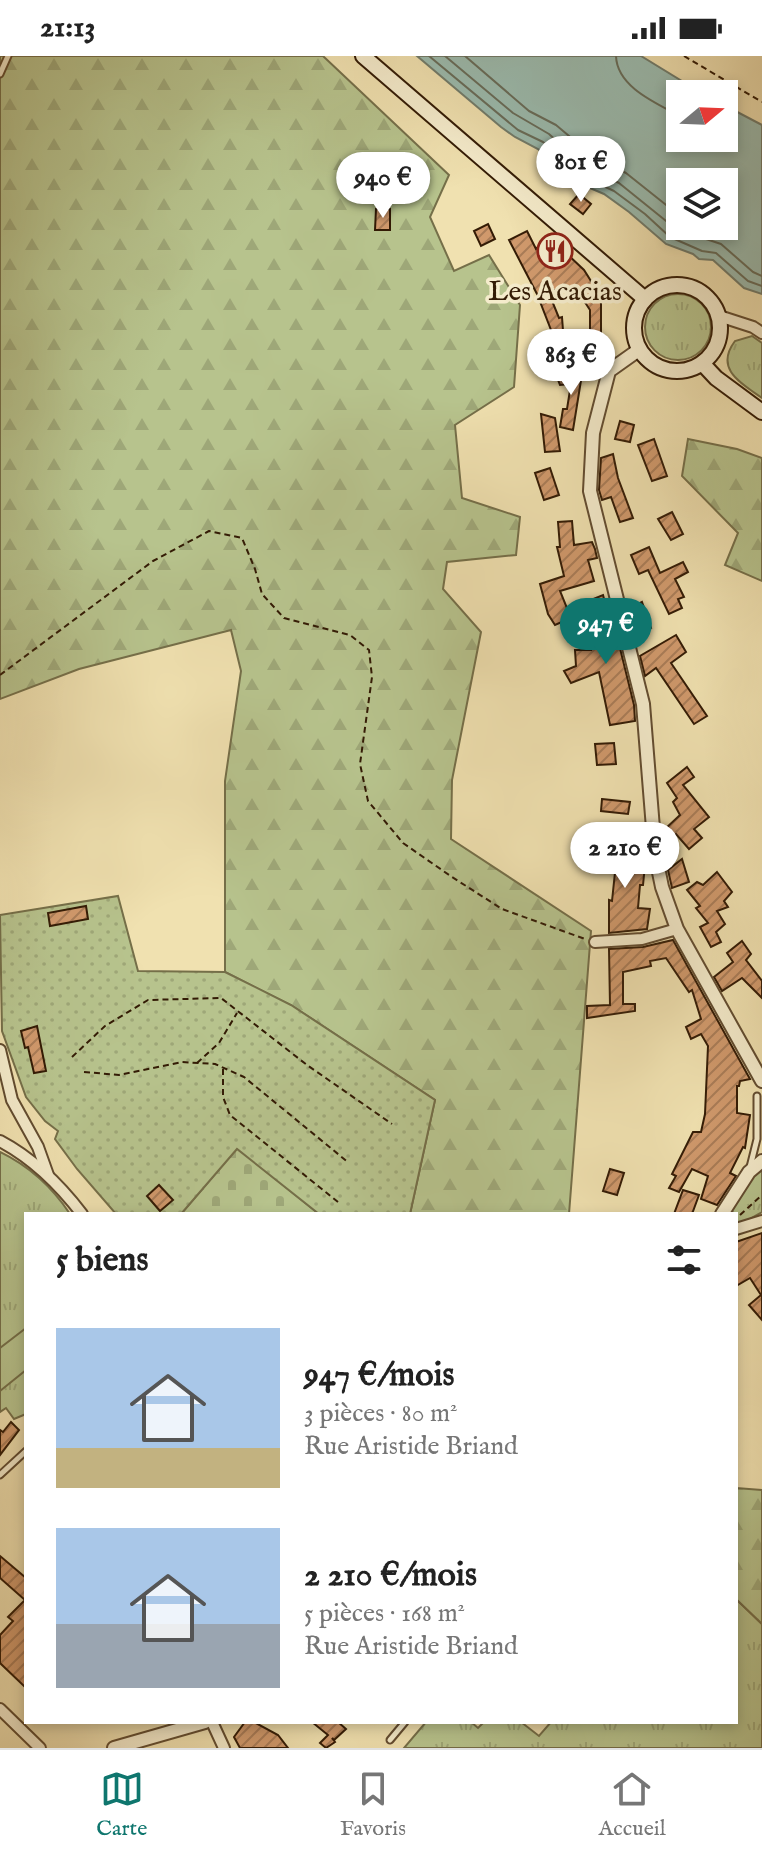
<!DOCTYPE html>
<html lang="fr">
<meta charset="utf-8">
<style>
body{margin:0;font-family:"IM FELL English",serif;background:#f6f6f6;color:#222;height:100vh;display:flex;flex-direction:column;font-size:30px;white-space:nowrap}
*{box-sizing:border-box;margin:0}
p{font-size:26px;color:#767676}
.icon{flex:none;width:44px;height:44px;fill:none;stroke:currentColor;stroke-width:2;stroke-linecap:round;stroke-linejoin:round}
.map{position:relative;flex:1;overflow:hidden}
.sheet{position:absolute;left:24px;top:1156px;width:714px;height:512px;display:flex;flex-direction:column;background:#fff;border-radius:0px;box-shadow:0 4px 12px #0003}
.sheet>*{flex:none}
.needle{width:52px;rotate:71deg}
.tools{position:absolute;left:666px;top:24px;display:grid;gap:16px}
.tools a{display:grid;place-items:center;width:72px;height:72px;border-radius:0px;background:#fff;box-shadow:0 4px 12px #0003;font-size:40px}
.price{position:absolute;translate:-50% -68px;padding:0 18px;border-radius:28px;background:#fff;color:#222;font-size:26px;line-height:52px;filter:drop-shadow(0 2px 4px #0008)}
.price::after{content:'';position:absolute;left:50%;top:48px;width:24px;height:18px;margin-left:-12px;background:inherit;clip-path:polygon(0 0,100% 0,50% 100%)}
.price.current{background:#0f766e;color:#fff}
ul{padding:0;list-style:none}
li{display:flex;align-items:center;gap:24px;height:200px;padding:0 32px}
li span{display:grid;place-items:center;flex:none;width:224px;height:160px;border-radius:0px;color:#555}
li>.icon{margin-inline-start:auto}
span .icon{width:96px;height:96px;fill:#fffc;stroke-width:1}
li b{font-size:34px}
h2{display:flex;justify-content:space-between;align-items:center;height:96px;padding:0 32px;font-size:34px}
.status{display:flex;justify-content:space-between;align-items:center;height:56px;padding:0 40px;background:#fff;direction:ltr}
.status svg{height:22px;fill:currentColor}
.menu{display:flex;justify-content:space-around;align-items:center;height:112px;border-top:2px solid #e0e0e0;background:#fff;font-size:22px;color:#767676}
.menu a{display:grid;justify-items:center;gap:4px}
.menu .current{color:#0f766e}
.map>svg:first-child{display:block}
</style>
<div class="status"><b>21:13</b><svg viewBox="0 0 49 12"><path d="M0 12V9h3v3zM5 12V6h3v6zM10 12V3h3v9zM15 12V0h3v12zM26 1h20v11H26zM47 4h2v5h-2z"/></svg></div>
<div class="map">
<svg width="762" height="1692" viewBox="0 0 762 1692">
<defs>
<pattern id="grass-tufts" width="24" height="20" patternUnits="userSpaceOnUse" patternTransform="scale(2)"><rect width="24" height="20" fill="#b7c38d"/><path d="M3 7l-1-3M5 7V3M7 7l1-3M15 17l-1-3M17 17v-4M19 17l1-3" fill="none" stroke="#9ea778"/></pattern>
<pattern id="forest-firs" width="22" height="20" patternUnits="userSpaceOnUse" patternTransform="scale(2)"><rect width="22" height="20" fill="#b7c38d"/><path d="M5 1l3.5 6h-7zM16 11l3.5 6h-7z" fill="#9ea778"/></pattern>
<pattern id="cemetery-stones" width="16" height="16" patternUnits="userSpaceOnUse" patternTransform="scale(2)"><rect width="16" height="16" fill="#b7c38d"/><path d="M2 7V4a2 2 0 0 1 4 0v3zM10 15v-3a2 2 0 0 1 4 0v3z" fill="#9ea778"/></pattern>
<pattern id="park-dots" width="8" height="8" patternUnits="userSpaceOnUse" patternTransform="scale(2)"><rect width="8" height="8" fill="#b7c38d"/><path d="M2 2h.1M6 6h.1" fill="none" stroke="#9ea778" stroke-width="1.8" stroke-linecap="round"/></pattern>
<pattern id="building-hatch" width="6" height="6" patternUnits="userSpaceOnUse" patternTransform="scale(2)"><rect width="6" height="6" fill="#d0996c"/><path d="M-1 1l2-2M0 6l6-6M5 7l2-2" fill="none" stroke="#a97c57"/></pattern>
</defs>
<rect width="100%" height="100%" fill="#f0e1b0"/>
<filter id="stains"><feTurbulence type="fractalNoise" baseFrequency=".0025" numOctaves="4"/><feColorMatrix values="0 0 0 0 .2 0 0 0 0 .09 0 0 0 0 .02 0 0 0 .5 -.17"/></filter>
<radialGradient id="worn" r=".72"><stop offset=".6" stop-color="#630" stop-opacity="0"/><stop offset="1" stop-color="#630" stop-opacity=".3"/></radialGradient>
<g fill="url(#grass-tufts)" stroke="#756f49" stroke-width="2">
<circle cx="678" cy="271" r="33"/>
<path d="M752,280L762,287V342C741,327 714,313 735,285Z"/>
<path d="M0,1096C29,1110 52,1131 70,1158H26V1358L14,1363L6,1352L0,1356Z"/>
<polygon points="762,1111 762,1156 737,1170 736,1158 731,1155 751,1121"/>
<polygon points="736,1543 762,1568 762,1692 404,1692 426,1666 471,1666 478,1672 484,1666 521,1666 539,1680 551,1666 736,1666"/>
</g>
<g fill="url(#forest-firs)" stroke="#756f49" stroke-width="2">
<polygon points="0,0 323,0 449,119 430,161 454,215 489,199 520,249 514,331 455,369 462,442 520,461 516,499 447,506 443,533 481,576 452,724 451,783 591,875 569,1158 410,1158 435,1044 291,949 225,916 225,725 241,615 231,574 79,613 0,643"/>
<polygon points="688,383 737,393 762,402 762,525 725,509 738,477 682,420"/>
<polygon points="736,1432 762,1434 762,1568 736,1543"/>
</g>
<polygon fill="url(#cemetery-stones)" stroke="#756f49" stroke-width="2" points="237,1092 319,1158 181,1158"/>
<polygon fill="url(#park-dots)" stroke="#756f49" stroke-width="2" points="118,840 138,915 225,916 291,949 435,1044 410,1158 319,1158 237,1093 181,1158 116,1158 77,1113 55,1083 58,1075 45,1065 26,1041 2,975 0,859"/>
<polygon fill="#b7c38d" stroke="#756f49" stroke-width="2" points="26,1272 26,1314 0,1335 0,1292"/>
<path fill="#9bbcb0" stroke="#717c6c" stroke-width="2" fill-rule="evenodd" d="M417,0H641L703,38H680V82H724V49L762,69V238L744,232L713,204L699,203L693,198L666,188L629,156L604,138L578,127L538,93L515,81L501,71ZM680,126H724V170H680Z"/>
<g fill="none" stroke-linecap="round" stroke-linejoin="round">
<g stroke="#676c5a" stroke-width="2">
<polyline points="429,0 518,74 543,86 582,120 614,135 645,158 670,181 702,195 716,197 748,225 762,230"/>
<polyline points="445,0 513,57 549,78 582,108 619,127 676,173 721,188 753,216 762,220"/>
<polyline points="465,0 529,55 556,69 594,101 626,117 680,160"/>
<path d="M616,0C617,31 656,47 680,60"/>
</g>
</g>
<g fill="url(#building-hatch)" stroke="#331b05" stroke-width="2">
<polygon points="579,138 591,148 583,158 570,148"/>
<polygon points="376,153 390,153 390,174 375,174"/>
<polygon points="488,168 495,183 481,190 474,175"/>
<polygon points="527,175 536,193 546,182 566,197 584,214 601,241 601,288 595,318 583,322 590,286 590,254 575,231 548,235 559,262 562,261 564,288 553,289 551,274 537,238 509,184"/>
<polygon points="583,312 573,374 560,371 563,353 567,353 571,328 560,329 557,321"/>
<polygon points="541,358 555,362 560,395 545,396"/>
<polygon points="620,365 634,369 630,386 615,383"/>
<polygon points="654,383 667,420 652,425 638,389"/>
<polygon points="613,398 618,422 633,462 620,466 611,441 602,444 599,434 601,402"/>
<polygon points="550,412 559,439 544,444 535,417"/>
<polygon points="672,456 683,478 671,484 658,463"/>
<polygon points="572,465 574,489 592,486 595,493 597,502 588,504 594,525 560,535 571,562 555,569 548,558 540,528 564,520 557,491 560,491 558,466"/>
<polygon points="649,491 660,517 683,506 688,516 675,523 684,541 678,543 682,552 669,558 648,514 639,518 631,499"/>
<polygon points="603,539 612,574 615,572 634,649 635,665 610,669 599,616 571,627 564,615 576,610 575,594 591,594 590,588 594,587 591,575 594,570 588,545"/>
<polygon points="642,546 651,572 635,578 630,552"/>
<polygon points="676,579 686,596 671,607 707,660 694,668 656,612 645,620 640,600"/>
<polygon points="614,687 616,708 597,709 595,688"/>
<polygon points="687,711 694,721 683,729 709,761 694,773 702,782 689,793 676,778 663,788 662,776 680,759 673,746 677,742 667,727"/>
<polygon points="602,743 630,746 628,758 601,755"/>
<polygon points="645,790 648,809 645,809 643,829 640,829 638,852 650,853 647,873 609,877 609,844 612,845 616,807 613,813 599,812 600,806 589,805 589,796 625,798 625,805 637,806 635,791"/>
<polygon points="682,803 689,826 672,832 668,814"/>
<polygon points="717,816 732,836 724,845 728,851 717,855 725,868 716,876 721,886 711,891 700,871 708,867 696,852 700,850 687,834 697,826 703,829"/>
<polygon points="86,850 88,863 50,870 48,857"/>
<polygon points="673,884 750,1023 740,1025 739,1030 737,1030 737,1057 750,1059 745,1092 743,1091 730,1117 736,1120 717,1149 701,1143 708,1120 692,1113 679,1136 669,1132 676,1120 672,1118 693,1076 701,1076 705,1058 708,990 701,978 691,983 686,971 701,963 692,934 689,936 666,902 650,905 651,910 623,916 623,948 635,948 635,955 587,962 587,950 610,949 609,893 643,891"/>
<polygon points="742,885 751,898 746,904 762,925 762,942 742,922 722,935 714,921 733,906 727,897"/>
<polygon points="37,970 46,1015 34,1017 28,991 25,992 21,975"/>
<polygon points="610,1113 624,1117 617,1139 603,1135"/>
<polygon points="159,1129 173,1144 160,1155 147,1140"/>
<polygon points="683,1134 699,1139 692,1158 674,1158"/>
<polygon points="762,1177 762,1264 749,1249 761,1239 750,1222 736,1230 736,1186"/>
<polygon points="11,1366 19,1374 0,1399 0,1374 3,1376"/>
<polygon points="0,1500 26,1522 26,1632 0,1607 0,1579 13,1565 8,1561 25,1544 0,1522"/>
<polygon points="245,1666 254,1666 278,1679 288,1692 240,1692 234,1681"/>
<polygon points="312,1666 338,1666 346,1673 334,1684 332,1682 335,1686 326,1692 320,1687 328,1679"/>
</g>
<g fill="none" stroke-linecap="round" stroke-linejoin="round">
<defs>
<g id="service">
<polyline points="0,18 8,0"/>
<polyline points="750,1111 757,1083 757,1040"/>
<polyline points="0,1419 26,1395"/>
<polyline points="390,1684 405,1666"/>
</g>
<g id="minor">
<polyline points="719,260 753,271 762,277"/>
<polyline points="595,886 642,883 677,873"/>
<polyline points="0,994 12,1044 38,1091 48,1119"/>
<path d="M0,1085C34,1103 59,1128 82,1158"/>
<polyline points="736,1173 762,1165"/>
<polyline points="0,1653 40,1692"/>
<polyline points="212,1666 224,1692"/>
</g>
<g id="tertiary">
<polyline points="640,293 609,315 593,377 590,435 643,648 655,797 662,831 677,873 762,1025"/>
<polyline points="722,1158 749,1116 762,1105"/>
<polyline points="114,1692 205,1666"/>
</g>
<g id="secondary">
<polyline points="363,0 645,243"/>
<circle cx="677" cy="272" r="43"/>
<polyline points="702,307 716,322 762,356"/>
</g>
</defs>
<use href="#service" stroke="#624c30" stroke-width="9"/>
<use href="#minor" stroke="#624c30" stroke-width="14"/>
<use href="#tertiary" stroke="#624c30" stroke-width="16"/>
<use href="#secondary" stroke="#331b05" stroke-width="18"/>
<g stroke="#331b05" stroke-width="2" stroke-dasharray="6 4" stroke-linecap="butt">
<polyline points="684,0 762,46"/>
<polyline points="0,619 153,505 209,475 242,482 255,513 262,538 284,562 350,579 369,594 372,621 360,708 368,745 403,787 452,821 502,853 585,883"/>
<polyline points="72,1001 105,970 148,944 221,942 307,1009 392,1068"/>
<polyline points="197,1007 219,987 237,957"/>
<polyline points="223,1013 223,1041 230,1059 338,1146"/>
<polyline points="84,1016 119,1019 182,1006 215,1008 244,1021 349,1107"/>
<polyline points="740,1159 762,1139"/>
</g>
<use href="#service" stroke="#f5eccc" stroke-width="5"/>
<use href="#minor" stroke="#f5eccc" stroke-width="10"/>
<use href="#tertiary" stroke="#f5eccc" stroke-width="12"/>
<use href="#secondary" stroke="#f5eccc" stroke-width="14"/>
</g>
<defs>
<symbol id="restaurant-ring" viewBox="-11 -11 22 22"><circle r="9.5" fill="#f5eccc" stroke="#8f2418" stroke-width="1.5"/><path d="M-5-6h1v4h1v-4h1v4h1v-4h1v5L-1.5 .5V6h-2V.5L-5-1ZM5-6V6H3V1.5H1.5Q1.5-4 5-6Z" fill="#8f2418"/></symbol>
</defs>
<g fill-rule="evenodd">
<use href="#restaurant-ring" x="535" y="175" width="40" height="40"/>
</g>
<g text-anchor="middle" stroke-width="7" stroke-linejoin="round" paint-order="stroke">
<g font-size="28" fill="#331b05" stroke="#f5eccc">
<text x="555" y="244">Les Acacias</text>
</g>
</g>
<rect width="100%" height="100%" filter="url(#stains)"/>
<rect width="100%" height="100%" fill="url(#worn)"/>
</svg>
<div class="tools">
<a><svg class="needle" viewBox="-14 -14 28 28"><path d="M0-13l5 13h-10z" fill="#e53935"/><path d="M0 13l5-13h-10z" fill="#767676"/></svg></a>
<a><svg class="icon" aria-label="layers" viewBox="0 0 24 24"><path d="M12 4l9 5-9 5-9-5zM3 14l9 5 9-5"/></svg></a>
</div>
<b class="price" style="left:581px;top:148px">801 €</b>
<b class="price" style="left:383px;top:164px">940 €</b>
<b class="price" style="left:571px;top:341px">863 €</b>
<b class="price current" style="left:606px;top:610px">947 €</b>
<b class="price" style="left:625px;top:834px">2 210 €</b>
<section class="sheet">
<h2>5 biens<svg class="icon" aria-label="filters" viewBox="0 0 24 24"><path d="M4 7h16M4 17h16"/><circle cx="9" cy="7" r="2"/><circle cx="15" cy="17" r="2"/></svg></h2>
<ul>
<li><span style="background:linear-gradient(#a9c7e8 75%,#c2b280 0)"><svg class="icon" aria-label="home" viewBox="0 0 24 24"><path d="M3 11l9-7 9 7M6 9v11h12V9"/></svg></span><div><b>947 €/mois</b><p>3 pièces · 80 m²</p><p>Rue Aristide Briand</p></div></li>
<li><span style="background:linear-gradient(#a9c7e8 60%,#9aa5b1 0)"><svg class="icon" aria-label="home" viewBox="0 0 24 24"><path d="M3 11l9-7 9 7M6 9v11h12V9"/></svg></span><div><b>2 210 €/mois</b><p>5 pièces · 168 m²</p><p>Rue Aristide Briand</p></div></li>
</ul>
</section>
</div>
<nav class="menu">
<a class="current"><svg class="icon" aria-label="map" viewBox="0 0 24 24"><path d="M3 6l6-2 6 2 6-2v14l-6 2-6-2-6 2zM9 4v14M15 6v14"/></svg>Carte</a>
<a><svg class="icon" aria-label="saved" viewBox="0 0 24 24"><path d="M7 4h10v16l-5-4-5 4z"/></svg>Favoris</a>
<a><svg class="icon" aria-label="home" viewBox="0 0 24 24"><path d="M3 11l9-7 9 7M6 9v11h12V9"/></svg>Accueil</a>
</nav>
